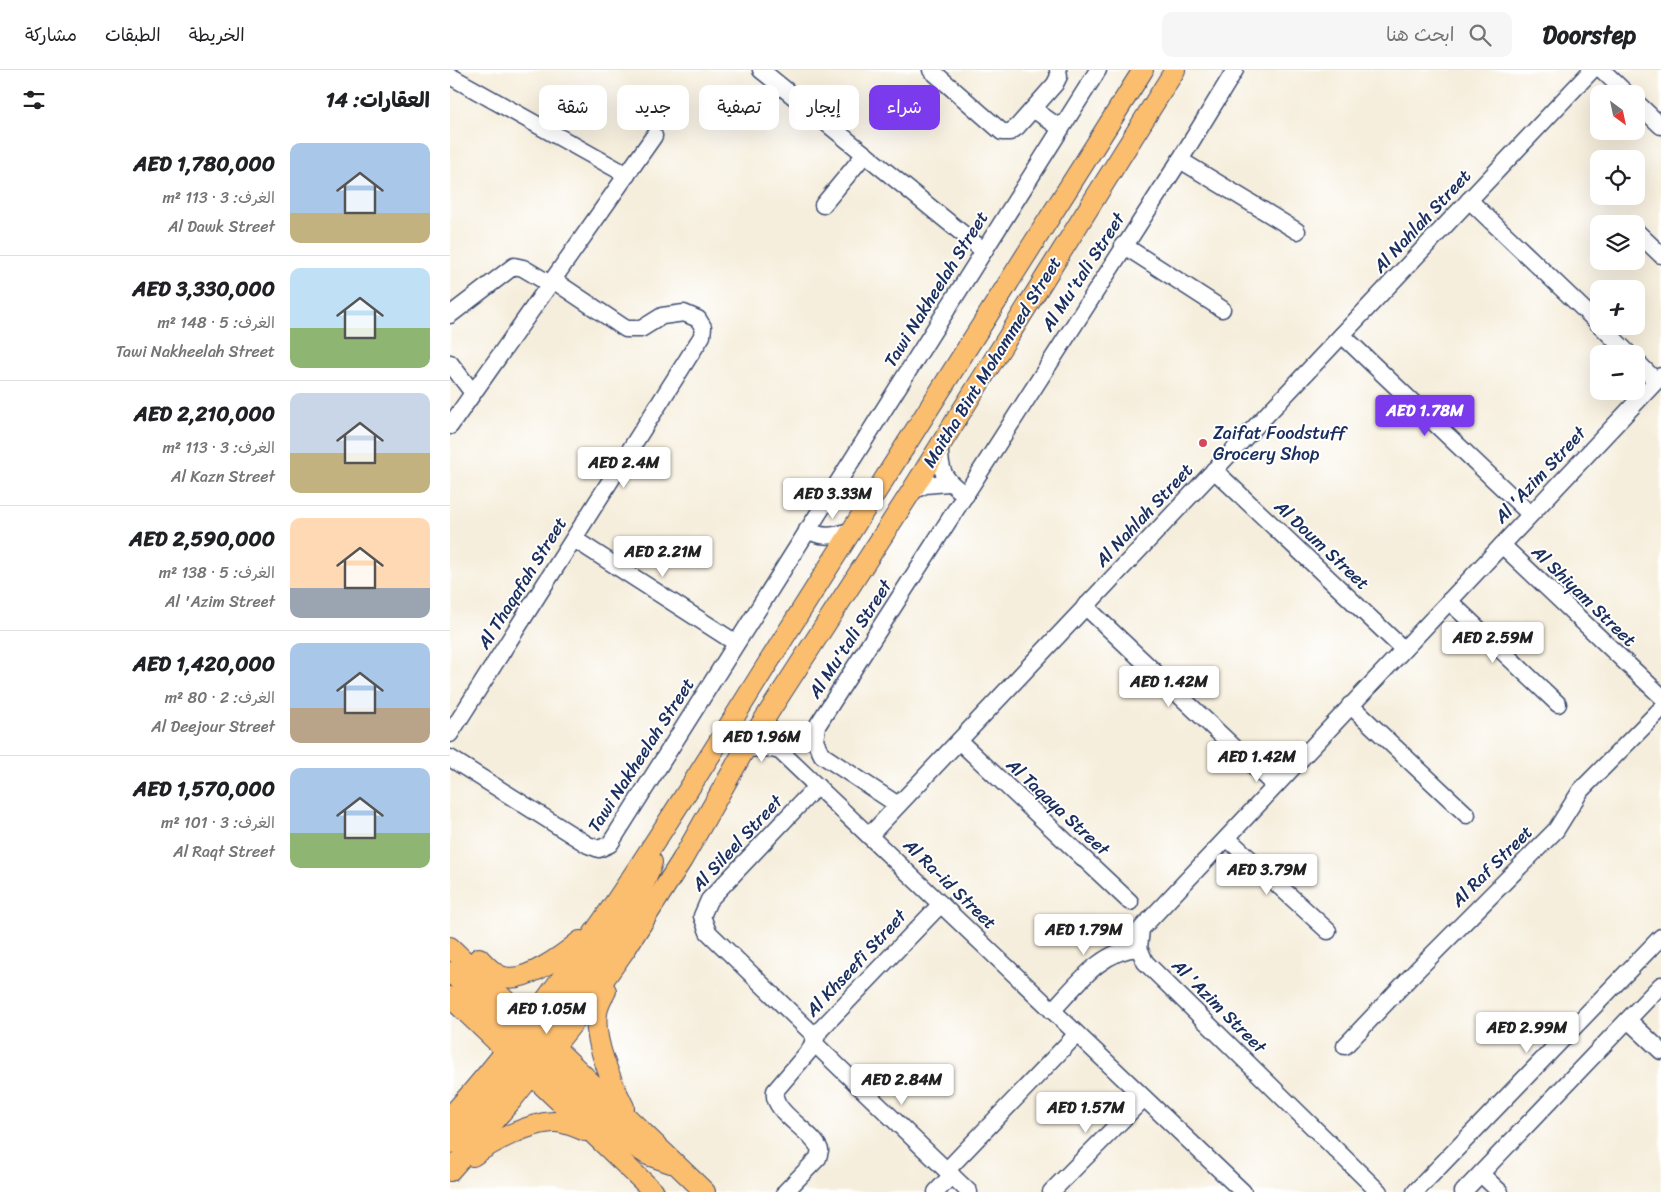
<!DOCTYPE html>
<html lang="ar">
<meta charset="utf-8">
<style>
body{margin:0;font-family:Sriracha,"Playpen Sans Arabic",sans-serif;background:#f6f6f6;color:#202124;direction:rtl;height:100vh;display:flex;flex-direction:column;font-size:19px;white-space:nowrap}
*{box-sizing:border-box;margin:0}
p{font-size:16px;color:#757577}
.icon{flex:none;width:28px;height:28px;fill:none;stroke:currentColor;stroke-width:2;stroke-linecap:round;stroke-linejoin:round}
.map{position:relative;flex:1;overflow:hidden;direction:ltr}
.side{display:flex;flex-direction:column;background:#fff;width:450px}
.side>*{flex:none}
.banner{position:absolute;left:15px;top:15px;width:475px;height:45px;direction:rtl;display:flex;gap:10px}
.needle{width:32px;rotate:147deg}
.buttons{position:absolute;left:1140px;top:15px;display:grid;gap:10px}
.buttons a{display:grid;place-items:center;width:55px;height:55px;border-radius:10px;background:#fff;box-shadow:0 5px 20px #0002;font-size:25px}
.price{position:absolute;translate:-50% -42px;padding:0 11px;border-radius:5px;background:#fff;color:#222;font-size:16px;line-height:32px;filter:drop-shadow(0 1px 2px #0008)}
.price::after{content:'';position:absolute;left:50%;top:30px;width:15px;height:11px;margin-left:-8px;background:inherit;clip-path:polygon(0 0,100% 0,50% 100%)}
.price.active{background:#7c3aed;color:#fff}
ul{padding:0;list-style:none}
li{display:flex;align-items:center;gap:15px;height:125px;padding:0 20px}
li+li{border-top:1px solid #e0e0e0}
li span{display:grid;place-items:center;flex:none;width:140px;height:100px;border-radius:10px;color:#555}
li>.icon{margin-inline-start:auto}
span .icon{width:60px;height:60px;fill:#fffc;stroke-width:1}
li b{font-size:21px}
h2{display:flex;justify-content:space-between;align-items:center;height:60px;padding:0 20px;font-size:21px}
.tag{padding:0 18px;border-radius:10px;background:#fff;box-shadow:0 5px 20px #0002;font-size:18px;line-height:45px}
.tag.active{background:#7c3aed;color:#fff}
header{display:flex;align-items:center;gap:30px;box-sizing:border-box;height:70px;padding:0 25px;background:#fff;border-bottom:1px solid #e0e0e0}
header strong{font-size:24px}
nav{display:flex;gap:28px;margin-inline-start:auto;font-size:18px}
.search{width:350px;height:45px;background:#f6f6f6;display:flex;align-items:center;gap:12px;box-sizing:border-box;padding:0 18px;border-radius:10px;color:#757577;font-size:19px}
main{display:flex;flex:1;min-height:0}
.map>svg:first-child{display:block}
</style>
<header>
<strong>Doorstep</strong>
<div class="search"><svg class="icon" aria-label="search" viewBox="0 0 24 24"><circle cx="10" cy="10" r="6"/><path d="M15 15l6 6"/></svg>ابحث هنا</div>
<nav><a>الخريطة</a><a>الطبقات</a><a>مشاركة</a></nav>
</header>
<main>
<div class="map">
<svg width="1211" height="1122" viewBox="0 0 1211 1122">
<rect width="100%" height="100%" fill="#fff"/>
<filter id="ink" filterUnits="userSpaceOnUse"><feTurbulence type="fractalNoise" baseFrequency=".02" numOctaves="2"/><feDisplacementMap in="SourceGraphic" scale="10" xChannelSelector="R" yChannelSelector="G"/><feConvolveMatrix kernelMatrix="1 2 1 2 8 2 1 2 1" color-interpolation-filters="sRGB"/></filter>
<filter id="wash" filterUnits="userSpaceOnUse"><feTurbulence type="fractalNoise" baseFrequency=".0096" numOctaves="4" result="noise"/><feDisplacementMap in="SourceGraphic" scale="20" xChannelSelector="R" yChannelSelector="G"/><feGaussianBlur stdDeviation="1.12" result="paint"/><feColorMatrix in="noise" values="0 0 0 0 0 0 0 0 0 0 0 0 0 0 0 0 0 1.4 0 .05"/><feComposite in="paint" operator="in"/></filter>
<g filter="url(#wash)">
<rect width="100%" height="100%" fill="#f6eedc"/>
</g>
<g filter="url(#ink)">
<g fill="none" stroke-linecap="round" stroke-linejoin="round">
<defs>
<g id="minor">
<polyline points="311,0 534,181"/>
<polyline points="481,0 552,62 560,62 567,57 605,14 609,6 608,0"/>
<polyline points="1152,0 1177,24"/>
<polyline points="0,6 177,105"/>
<polyline points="1186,32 1211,56"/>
<polyline points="583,39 610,58"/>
<polyline points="730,90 847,161"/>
<polyline points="1019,130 1149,254"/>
<polyline points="373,135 415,84"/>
<polyline points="1186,161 1211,185"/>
<polyline points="673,175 772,239"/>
<polyline points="0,245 64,196 73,198 100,214"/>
<polyline points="1151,256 1179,284"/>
<polyline points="892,265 1080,444"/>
<polyline points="1186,291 1206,311"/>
<polyline points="0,293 23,323"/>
<polyline points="0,356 204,66"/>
<path d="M490,374C489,402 494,410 516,425"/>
<polyline points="764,400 953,579"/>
<polyline points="461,422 475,415 498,413"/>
<path d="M357,460C372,468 385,467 401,460"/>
<polyline points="124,469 286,573"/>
<polyline points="1052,475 1211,626"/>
<polyline points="999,531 1108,634"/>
<polyline points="635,536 825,716"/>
<polyline points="900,635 1017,745"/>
<polyline points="315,649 330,681 793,1122"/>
<polyline points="0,664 252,266 253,257 248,249 234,243 212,246 191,259 176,259 103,210"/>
<polyline points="509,671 680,832"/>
<polyline points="295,679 316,678 330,681"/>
<polyline points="0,688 138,775 149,779 160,774 648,0"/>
<polyline points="448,735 372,685 365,671 367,656 730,90 785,0"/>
<polyline points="420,765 1142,0"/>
<polyline points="777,768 878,861"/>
<path d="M602,941C627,915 651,880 689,878"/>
<polyline points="1178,950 1211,981"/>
<polyline points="366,967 258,862 252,846 259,830 367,716"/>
<polyline points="363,972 519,1122"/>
<polyline points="895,976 967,900 1106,760 1131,720 1211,639"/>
<polyline points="497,1100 627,964"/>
<polyline points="1031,1104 1050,1122"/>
<path d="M335,1122L368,1088L370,1080C363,1061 321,1042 325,1021L359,981L370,960L491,834"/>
<polyline points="486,1122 502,1105"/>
<polyline points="601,1122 694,1028"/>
<polyline points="929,1122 695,892 689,878 691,859 1211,306"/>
<polyline points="965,1122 1211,867"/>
<polyline points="1013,1122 1211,915"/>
</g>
<g id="major">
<polyline points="0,877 255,1122"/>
<path d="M29,888C36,895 44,905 54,907C76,913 114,884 130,871"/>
<polyline points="0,902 185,1077 198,1085 221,1093"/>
<path d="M156,921C152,928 148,935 147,943C143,971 162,1013 174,1037"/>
<polyline points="0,927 204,1122"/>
<path d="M0,1047C131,901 231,731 335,566C454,377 575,189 693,0"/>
<path d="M0,1073C55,1011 106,946 153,878C171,851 194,823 202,792"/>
<path d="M23,1086C42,1072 81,1052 105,1052C115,1052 126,1057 135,1061"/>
<polyline points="0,1101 62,1030 127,948 175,880 232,790 295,679 461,422 725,0"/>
</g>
</defs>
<use href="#minor" stroke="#3c4c71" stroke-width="19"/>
<use href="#major" stroke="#3c4c71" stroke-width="22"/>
<use href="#minor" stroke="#fff" stroke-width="16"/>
<use href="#major" stroke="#fbbd6e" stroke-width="20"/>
</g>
</g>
<circle fill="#d1495b" stroke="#fff" stroke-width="2" cx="753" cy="373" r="5"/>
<g text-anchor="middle" stroke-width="4" stroke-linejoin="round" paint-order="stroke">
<g font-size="18" fill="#1b2f5e" stroke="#fff">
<text transform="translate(972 151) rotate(-47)" y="6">Al Nahlah Street</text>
<text transform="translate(633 202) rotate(-57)" y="6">Al Mu'tali Street</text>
<text transform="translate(486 219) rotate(-58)" y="6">Tawi Nakheelah Street</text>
<text transform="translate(542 292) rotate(-58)" y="6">Maitha Bint Mohammed Street</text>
<text transform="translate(1090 405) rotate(-47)" y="6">Al 'Azim Street</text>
<text transform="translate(694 445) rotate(-47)" y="6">Al Nahlah Street</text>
<text transform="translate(872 475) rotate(43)" y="6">Al Doum Street</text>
<text transform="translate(72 513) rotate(-58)" y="6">Al Thaqafah Street</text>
<text transform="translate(1134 526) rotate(44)" y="6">Al Shiyam Street</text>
<text transform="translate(400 569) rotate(-57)" y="6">Al Mu'tali Street</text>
<text transform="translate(191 685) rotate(-57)" y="6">Tawi Nakheelah Street</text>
<text transform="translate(608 737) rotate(43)" y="6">Al Taqaya Street</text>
<text transform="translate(287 773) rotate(-47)" y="6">Al Sileel Street</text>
<text transform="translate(1042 796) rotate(-45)" y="6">Al Raf Street</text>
<text transform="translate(500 814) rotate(44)" y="6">Al Ra-id Street</text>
<text transform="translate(406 893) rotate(-47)" y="6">Al Khseefi Street</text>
<text transform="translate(769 936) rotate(45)" y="6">Al 'Azim Street</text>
</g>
<g font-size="18" fill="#1b2f5e" stroke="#fff" text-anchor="start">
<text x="763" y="369">Zaifat Foodstuff<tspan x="763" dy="21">Grocery Shop</tspan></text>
</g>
</g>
</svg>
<div class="buttons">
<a><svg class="needle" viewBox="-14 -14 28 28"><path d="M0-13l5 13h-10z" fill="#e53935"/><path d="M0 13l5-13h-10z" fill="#757577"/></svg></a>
<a><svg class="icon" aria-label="locate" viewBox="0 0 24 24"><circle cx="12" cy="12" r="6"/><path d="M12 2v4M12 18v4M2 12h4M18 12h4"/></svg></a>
<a><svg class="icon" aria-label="layers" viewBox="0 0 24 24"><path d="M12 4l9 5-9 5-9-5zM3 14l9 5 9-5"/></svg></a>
<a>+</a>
<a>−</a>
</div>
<b class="price active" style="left:975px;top:367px">AED 1.78M</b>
<b class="price" style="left:174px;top:419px">AED 2.4M</b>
<b class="price" style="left:383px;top:450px">AED 3.33M</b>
<b class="price" style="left:213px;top:508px">AED 2.21M</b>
<b class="price" style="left:1043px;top:594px">AED 2.59M</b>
<b class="price" style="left:719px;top:638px">AED 1.42M</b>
<b class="price" style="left:312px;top:693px">AED 1.96M</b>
<b class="price" style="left:807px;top:713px">AED 1.42M</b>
<b class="price" style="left:817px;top:826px">AED 3.79M</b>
<b class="price" style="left:634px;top:886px">AED 1.79M</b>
<b class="price" style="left:97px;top:965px">AED 1.05M</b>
<b class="price" style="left:1077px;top:984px">AED 2.99M</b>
<b class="price" style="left:452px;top:1036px">AED 2.84M</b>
<b class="price" style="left:636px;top:1064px">AED 1.57M</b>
<div class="banner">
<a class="tag active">شراء</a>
<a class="tag">إيجار</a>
<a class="tag">تصفية</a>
<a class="tag">جديد</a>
<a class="tag">شقة</a>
</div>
</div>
<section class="side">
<h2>العقارات: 14<svg class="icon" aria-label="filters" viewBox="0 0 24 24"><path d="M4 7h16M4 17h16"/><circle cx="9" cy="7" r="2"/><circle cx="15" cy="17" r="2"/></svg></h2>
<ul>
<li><span style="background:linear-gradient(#a9c7e8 70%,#c2b280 0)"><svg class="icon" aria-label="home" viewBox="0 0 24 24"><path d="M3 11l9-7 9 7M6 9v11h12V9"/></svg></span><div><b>AED 1,780,000</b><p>الغرف: 3 · 113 m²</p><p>Al Dawk Street</p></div></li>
<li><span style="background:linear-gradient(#bfe0f5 60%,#8fb573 0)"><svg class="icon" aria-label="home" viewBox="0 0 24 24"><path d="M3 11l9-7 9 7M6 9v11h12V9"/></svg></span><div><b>AED 3,330,000</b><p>الغرف: 5 · 148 m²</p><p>Tawi Nakheelah Street</p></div></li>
<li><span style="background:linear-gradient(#c9d6e8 60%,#c2b280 0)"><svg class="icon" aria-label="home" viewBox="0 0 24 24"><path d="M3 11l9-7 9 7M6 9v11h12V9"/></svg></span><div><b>AED 2,210,000</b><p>الغرف: 3 · 113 m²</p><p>Al Kazn Street</p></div></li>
<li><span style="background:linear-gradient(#ffd9b3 70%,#9aa5b1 0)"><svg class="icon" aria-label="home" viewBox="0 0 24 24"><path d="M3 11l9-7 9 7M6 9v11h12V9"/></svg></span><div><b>AED 2,590,000</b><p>الغرف: 5 · 138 m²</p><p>Al 'Azim Street</p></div></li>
<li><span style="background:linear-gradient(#a9c7e8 65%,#b9a48a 0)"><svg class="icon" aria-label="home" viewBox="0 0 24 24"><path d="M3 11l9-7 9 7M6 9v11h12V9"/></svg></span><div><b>AED 1,420,000</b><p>الغرف: 2 · 80 m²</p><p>Al Deejour Street</p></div></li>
<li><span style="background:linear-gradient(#a9c7e8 65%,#8fb573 0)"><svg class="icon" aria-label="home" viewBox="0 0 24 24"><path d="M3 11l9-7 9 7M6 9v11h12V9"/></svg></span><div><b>AED 1,570,000</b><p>الغرف: 3 · 101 m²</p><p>Al Raqt Street</p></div></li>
</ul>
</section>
</main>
